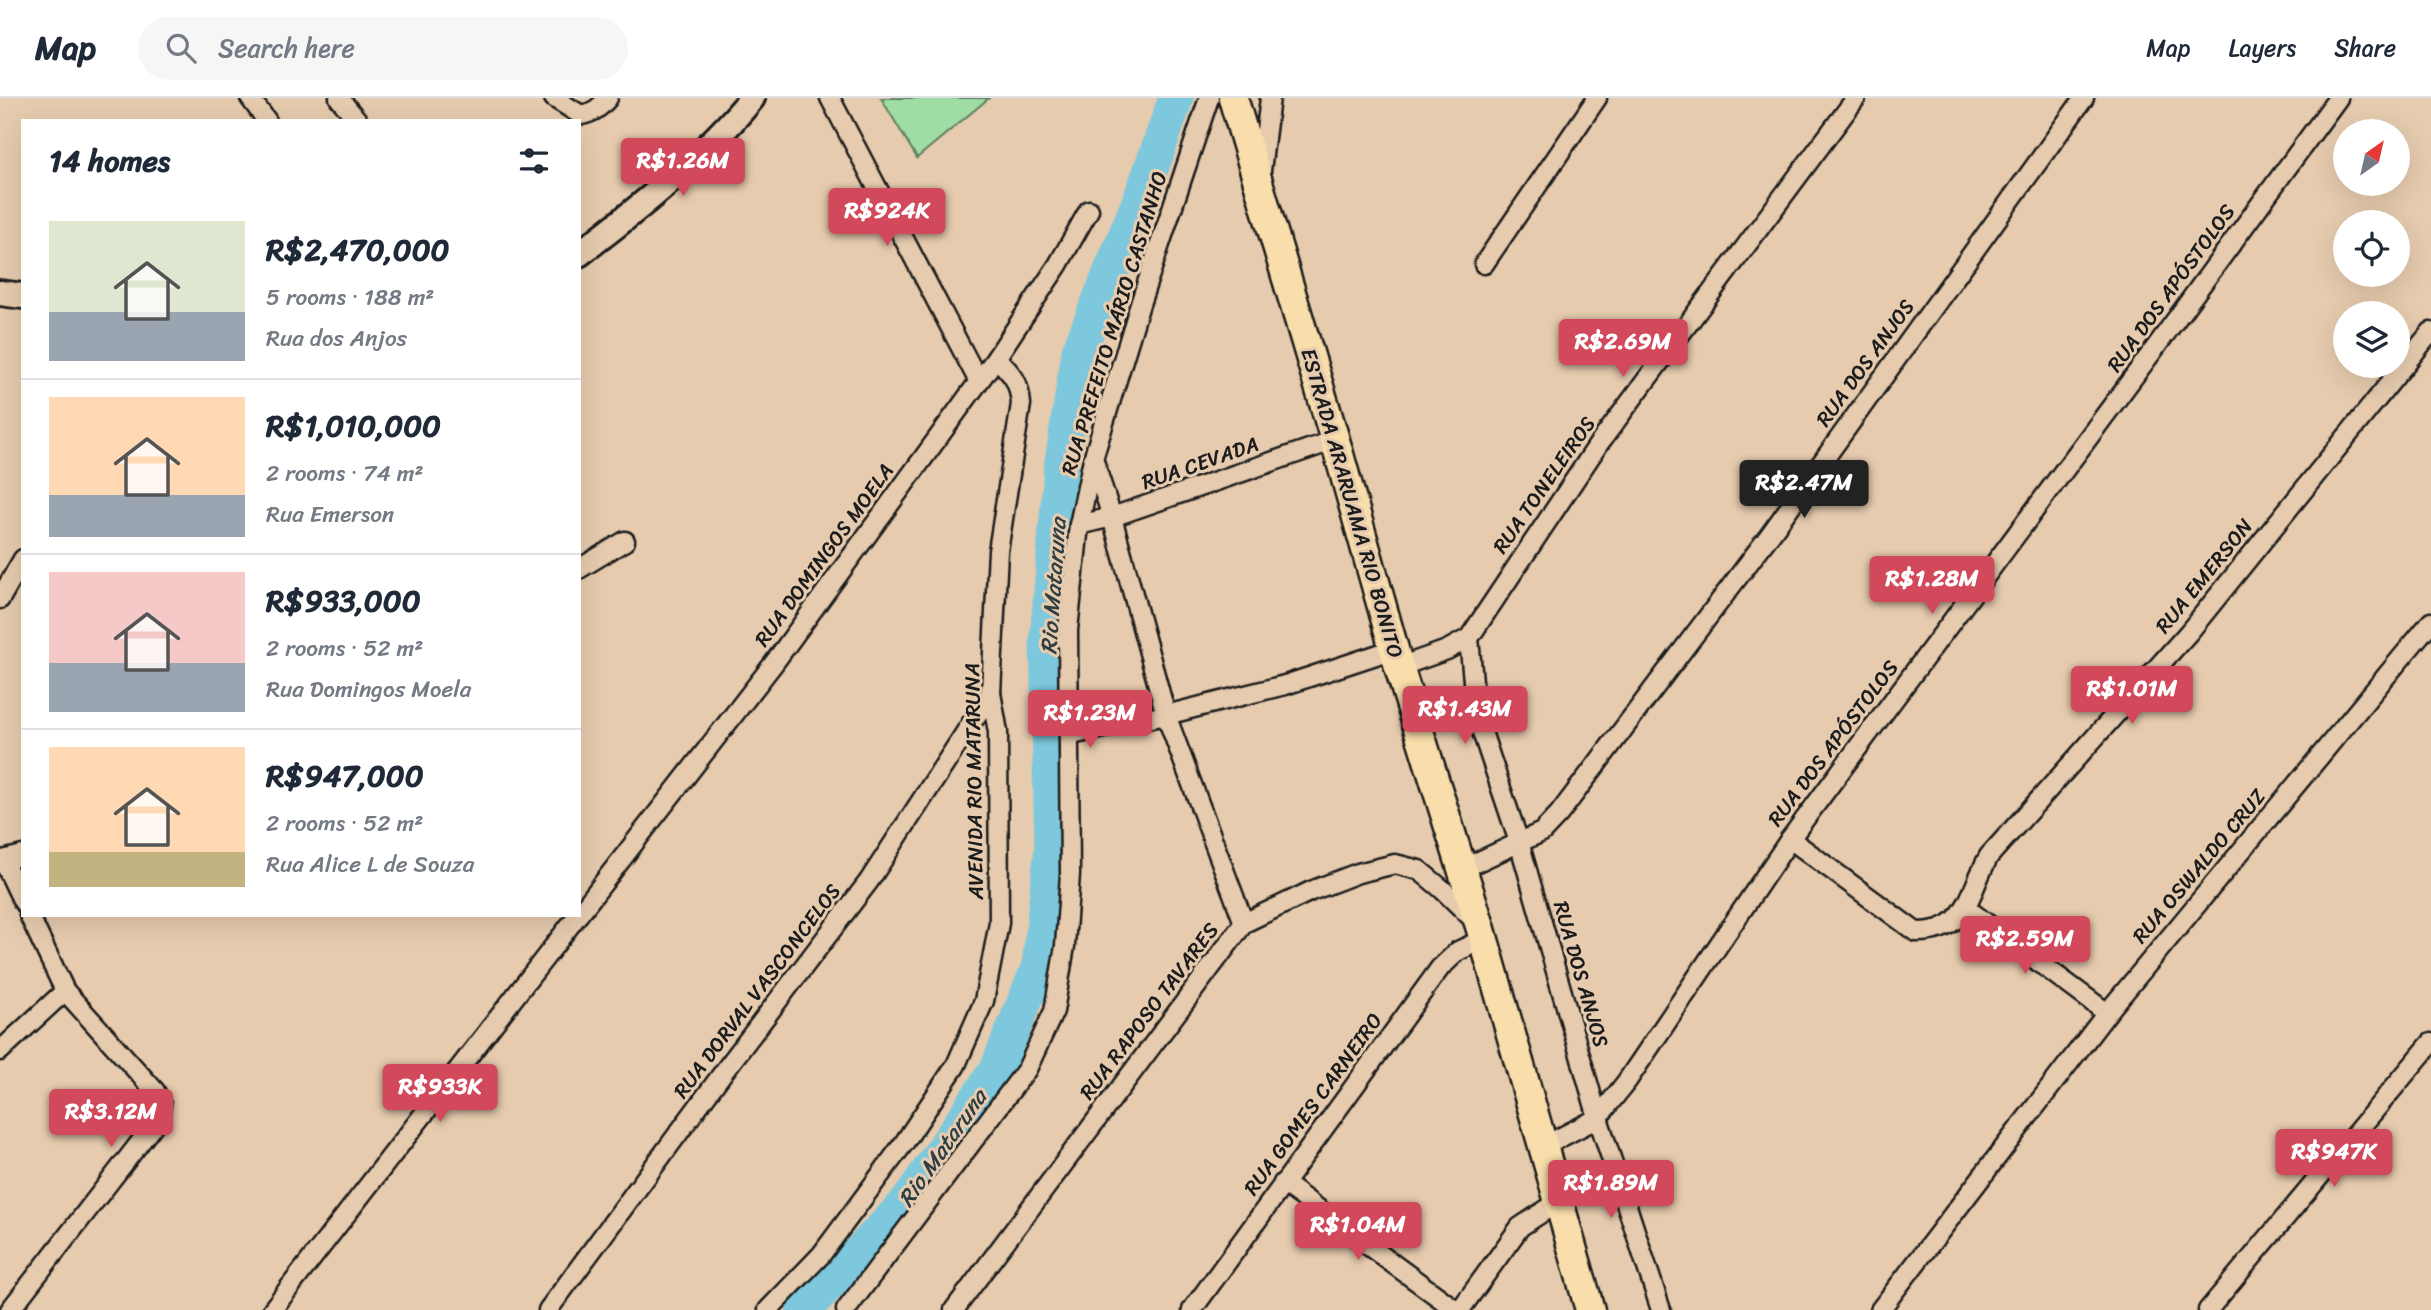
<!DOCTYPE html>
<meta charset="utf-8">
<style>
body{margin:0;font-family:Sriracha,sans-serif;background:#f6f6f7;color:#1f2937;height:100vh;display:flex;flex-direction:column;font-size:26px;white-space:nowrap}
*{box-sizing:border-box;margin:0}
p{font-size:23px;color:#747a83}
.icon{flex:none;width:38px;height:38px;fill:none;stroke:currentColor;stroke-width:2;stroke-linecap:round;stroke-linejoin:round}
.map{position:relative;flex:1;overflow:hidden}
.panel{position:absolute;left:21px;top:21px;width:560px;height:798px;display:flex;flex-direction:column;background:#fff;border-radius:0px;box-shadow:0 7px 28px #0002}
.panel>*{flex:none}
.needle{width:46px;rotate:34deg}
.tools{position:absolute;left:2333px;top:21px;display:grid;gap:14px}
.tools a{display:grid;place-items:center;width:77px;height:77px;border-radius:50%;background:#fff;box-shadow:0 7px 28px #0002;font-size:35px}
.price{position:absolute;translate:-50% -60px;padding:0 16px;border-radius:7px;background:#d1495b;color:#fff;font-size:23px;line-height:46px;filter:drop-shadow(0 2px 4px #0008)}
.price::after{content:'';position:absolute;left:50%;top:42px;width:21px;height:16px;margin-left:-10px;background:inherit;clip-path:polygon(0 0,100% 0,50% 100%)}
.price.current{background:#222;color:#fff}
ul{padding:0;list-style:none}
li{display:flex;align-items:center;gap:21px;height:175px;padding:0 28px}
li+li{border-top:2px solid #e0e1e3}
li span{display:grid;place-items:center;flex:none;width:196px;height:140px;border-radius:0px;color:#555}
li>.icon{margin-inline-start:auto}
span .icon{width:84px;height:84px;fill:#fffc;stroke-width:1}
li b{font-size:30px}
h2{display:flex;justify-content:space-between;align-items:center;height:84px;padding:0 28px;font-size:30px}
header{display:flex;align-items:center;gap:42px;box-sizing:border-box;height:98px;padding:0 35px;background:#fff;border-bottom:2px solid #e0e1e3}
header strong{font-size:33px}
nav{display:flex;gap:38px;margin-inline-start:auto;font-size:24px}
.search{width:490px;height:63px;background:#f6f6f7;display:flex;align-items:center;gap:18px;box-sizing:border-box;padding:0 24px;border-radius:38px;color:#747a83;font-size:26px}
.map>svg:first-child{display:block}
</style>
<header>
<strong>Map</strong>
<div class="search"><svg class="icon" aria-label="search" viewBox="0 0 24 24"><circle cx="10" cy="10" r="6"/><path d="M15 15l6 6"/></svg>Search here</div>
<nav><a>Map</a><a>Layers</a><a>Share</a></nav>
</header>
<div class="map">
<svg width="2431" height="1212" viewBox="0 0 2431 1212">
<rect width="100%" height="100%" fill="#e6cbae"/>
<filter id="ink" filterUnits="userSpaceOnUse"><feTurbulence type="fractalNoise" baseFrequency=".0143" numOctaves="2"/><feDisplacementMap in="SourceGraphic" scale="14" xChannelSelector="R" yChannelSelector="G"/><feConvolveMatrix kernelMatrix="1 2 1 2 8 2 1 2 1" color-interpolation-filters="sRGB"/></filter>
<g filter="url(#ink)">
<polygon fill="#9fdda5" stroke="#5e7c60" stroke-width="2" points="881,0 989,0 917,60"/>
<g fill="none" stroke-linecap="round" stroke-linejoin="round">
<polyline stroke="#7dc8dd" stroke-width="35" points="804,1212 909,1102 997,971 1039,868 1052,749 1047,542 1061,371 1079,253 1144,91 1176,0"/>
<defs>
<g id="street">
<polyline points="250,0 267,23"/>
<polyline points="339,0 358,23"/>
<path d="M554,0L581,17C594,15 600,9 608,0"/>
<polyline points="830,0 978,282"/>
<polyline points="1261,73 1270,0"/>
<polyline points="1484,166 1597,0"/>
<polyline points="1094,363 1112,419 1166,617 1244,825"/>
<polyline points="1079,427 1112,419 1335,342"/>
<polyline points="579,471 625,443"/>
<polyline points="0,501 23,461"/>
<polyline points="1469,540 1476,616 1519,744 1598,1020 1661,1212"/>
<polyline points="1399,569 1447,552 1469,540 1598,347 1856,0"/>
<polyline points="1071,637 1166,617 1285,587 1394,551"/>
<path d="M1790,741L1916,834C1969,835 1968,795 1989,758L2189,534L2431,234"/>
<polyline points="23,757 3,762 23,804"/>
<polyline points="1462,771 1542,734 1559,716 1769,438 2084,0"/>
<polyline points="1966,810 2107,915"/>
<polyline points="579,816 774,565 996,260 1058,167 1089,112"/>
<polyline points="0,953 65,893 29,817"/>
<polyline points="1542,1049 1598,1020 1627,983 1790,741 2161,242 2338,0"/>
<polyline points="1283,1085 1456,1212"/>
<polyline points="10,1212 159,1020 161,1007 155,993 65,893"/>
<polyline points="272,1212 578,817"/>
<polyline points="548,1212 725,972 869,783 991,595"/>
<path d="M768,1212L821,1157L904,1045L956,967L984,903L999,825L998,634L991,595L998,453L1021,306C1019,282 1012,276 996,260"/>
<polyline points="846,1212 1027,971 1054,913 1065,848 1070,776 1068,532 1079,427 1093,361 1140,206 1209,0"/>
<polyline points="954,1212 1244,825 1311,793 1358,775 1395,766 1419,772 1442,791 1475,823"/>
<polyline points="1192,1212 1440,870 1458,853 1484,841"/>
<polyline points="1460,1212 1520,1129 1558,1104"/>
<polyline points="1880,1212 2107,915 2431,524"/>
<polyline points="2208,1212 2431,945"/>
</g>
<g id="secondary">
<path d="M579,156C637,112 707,56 752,0"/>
<polyline points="0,195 23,198"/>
</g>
<polyline id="primary" points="1233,0 1335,342 1399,569 1480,828 1590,1212"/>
</defs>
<use href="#street" stroke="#1c1c1c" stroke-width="23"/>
<use href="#secondary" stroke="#1c1c1c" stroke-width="30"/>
<use href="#primary" stroke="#1c1c1c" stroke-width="33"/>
<use href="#street" stroke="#e6cbae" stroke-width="18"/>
<use href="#secondary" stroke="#e6cbae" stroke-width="24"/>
<use href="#primary" stroke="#f9deab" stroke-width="28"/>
</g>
</g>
<g text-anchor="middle" stroke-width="6" stroke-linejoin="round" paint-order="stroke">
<g font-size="21" fill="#1c1c1c" stroke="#e6cbae">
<text transform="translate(2171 190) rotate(-54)" y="7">RUA DOS APÓSTOLOS</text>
<text transform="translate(1114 225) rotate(-73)" y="7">RUA PREFEITO MÁRIO CASTANHO</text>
<text transform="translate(1865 265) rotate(-54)" y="7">RUA DOS ANJOS</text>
<text transform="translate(1200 365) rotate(-19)" y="7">RUA CEVADA</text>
<text transform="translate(1544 387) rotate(-55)" y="7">RUA TONELEIROS</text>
<text transform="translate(1352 405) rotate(74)" y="7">ESTRADA ARARUAMA RIO BONITO</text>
<text transform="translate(824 457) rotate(-54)" y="7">RUA DOMINGOS MOELA</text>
<text transform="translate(2204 478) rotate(-51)" y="7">RUA EMERSON</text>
<text transform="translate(1833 645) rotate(-53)" y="7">RUA DOS APÓSTOLOS</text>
<text transform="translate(974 683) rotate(-91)" y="7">AVENIDA RIO MATARUNA</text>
<text transform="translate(2199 768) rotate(-50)" y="7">RUA OSWALDO CRUZ</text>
<text transform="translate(1581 876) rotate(74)" y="7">RUA DOS ANJOS</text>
<text transform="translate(757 893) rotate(-53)" y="7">RUA DORVAL VASCONCELOS</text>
<text transform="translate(1149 913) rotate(-53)" y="7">RUA RAPOSO TAVARES</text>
<text transform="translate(1313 1006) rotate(-54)" y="7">RUA GOMES CARNEIRO</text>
</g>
<g font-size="23" font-style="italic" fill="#2f3e43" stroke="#e6cbae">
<text transform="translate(1053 488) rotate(-86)" y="8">Rio Mataruna</text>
<text transform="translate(942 1050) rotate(-55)" y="8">Rio Mataruna</text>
</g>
</g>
</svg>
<div class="tools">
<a><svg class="needle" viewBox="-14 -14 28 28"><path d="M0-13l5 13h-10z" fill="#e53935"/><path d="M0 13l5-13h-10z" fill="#747a83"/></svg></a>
<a><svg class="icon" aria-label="locate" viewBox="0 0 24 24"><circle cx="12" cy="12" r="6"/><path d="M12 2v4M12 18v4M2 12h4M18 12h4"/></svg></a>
<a><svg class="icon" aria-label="layers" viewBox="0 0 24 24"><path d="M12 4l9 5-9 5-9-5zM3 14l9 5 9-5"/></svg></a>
</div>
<b class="price" style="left:683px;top:100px">R$1.26M</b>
<b class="price" style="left:887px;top:150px">R$924K</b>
<b class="price" style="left:1623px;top:281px">R$2.69M</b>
<b class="price current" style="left:1804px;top:422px">R$2.47M</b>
<b class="price" style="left:1932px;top:518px">R$1.28M</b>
<b class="price" style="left:2132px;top:628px">R$1.01M</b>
<b class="price" style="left:1465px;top:648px">R$1.43M</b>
<b class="price" style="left:1090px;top:652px">R$1.23M</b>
<b class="price" style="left:2025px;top:878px">R$2.59M</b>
<b class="price" style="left:440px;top:1026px">R$933K</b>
<b class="price" style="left:111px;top:1051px">R$3.12M</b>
<b class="price" style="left:2334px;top:1091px">R$947K</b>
<b class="price" style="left:1611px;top:1122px">R$1.89M</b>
<b class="price" style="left:1358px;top:1164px">R$1.04M</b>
<section class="panel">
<h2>14 homes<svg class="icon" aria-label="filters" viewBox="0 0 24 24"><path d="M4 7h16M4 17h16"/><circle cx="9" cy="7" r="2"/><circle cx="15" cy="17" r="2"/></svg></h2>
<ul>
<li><span style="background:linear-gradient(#dfe7d0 65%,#9aa5b1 0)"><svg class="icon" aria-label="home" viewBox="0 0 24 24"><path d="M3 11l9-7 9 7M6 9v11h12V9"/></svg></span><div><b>R$2,470,000</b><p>5 rooms · 188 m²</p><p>Rua dos Anjos</p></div></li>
<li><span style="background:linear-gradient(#ffd9b3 70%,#9aa5b1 0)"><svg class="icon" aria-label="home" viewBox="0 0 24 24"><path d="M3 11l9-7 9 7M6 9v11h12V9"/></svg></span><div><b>R$1,010,000</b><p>2 rooms · 74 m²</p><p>Rua Emerson</p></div></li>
<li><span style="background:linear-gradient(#f6c9c9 65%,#9aa5b1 0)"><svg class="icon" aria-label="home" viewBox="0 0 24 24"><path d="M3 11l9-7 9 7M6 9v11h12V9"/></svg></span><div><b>R$933,000</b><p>2 rooms · 52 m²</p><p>Rua Domingos Moela</p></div></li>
<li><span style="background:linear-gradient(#ffd9b3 75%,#c2b280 0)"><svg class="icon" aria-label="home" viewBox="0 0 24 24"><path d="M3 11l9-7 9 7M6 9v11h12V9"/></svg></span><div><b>R$947,000</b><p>2 rooms · 52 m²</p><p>Rua Alice L de Souza</p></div></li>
</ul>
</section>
</div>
